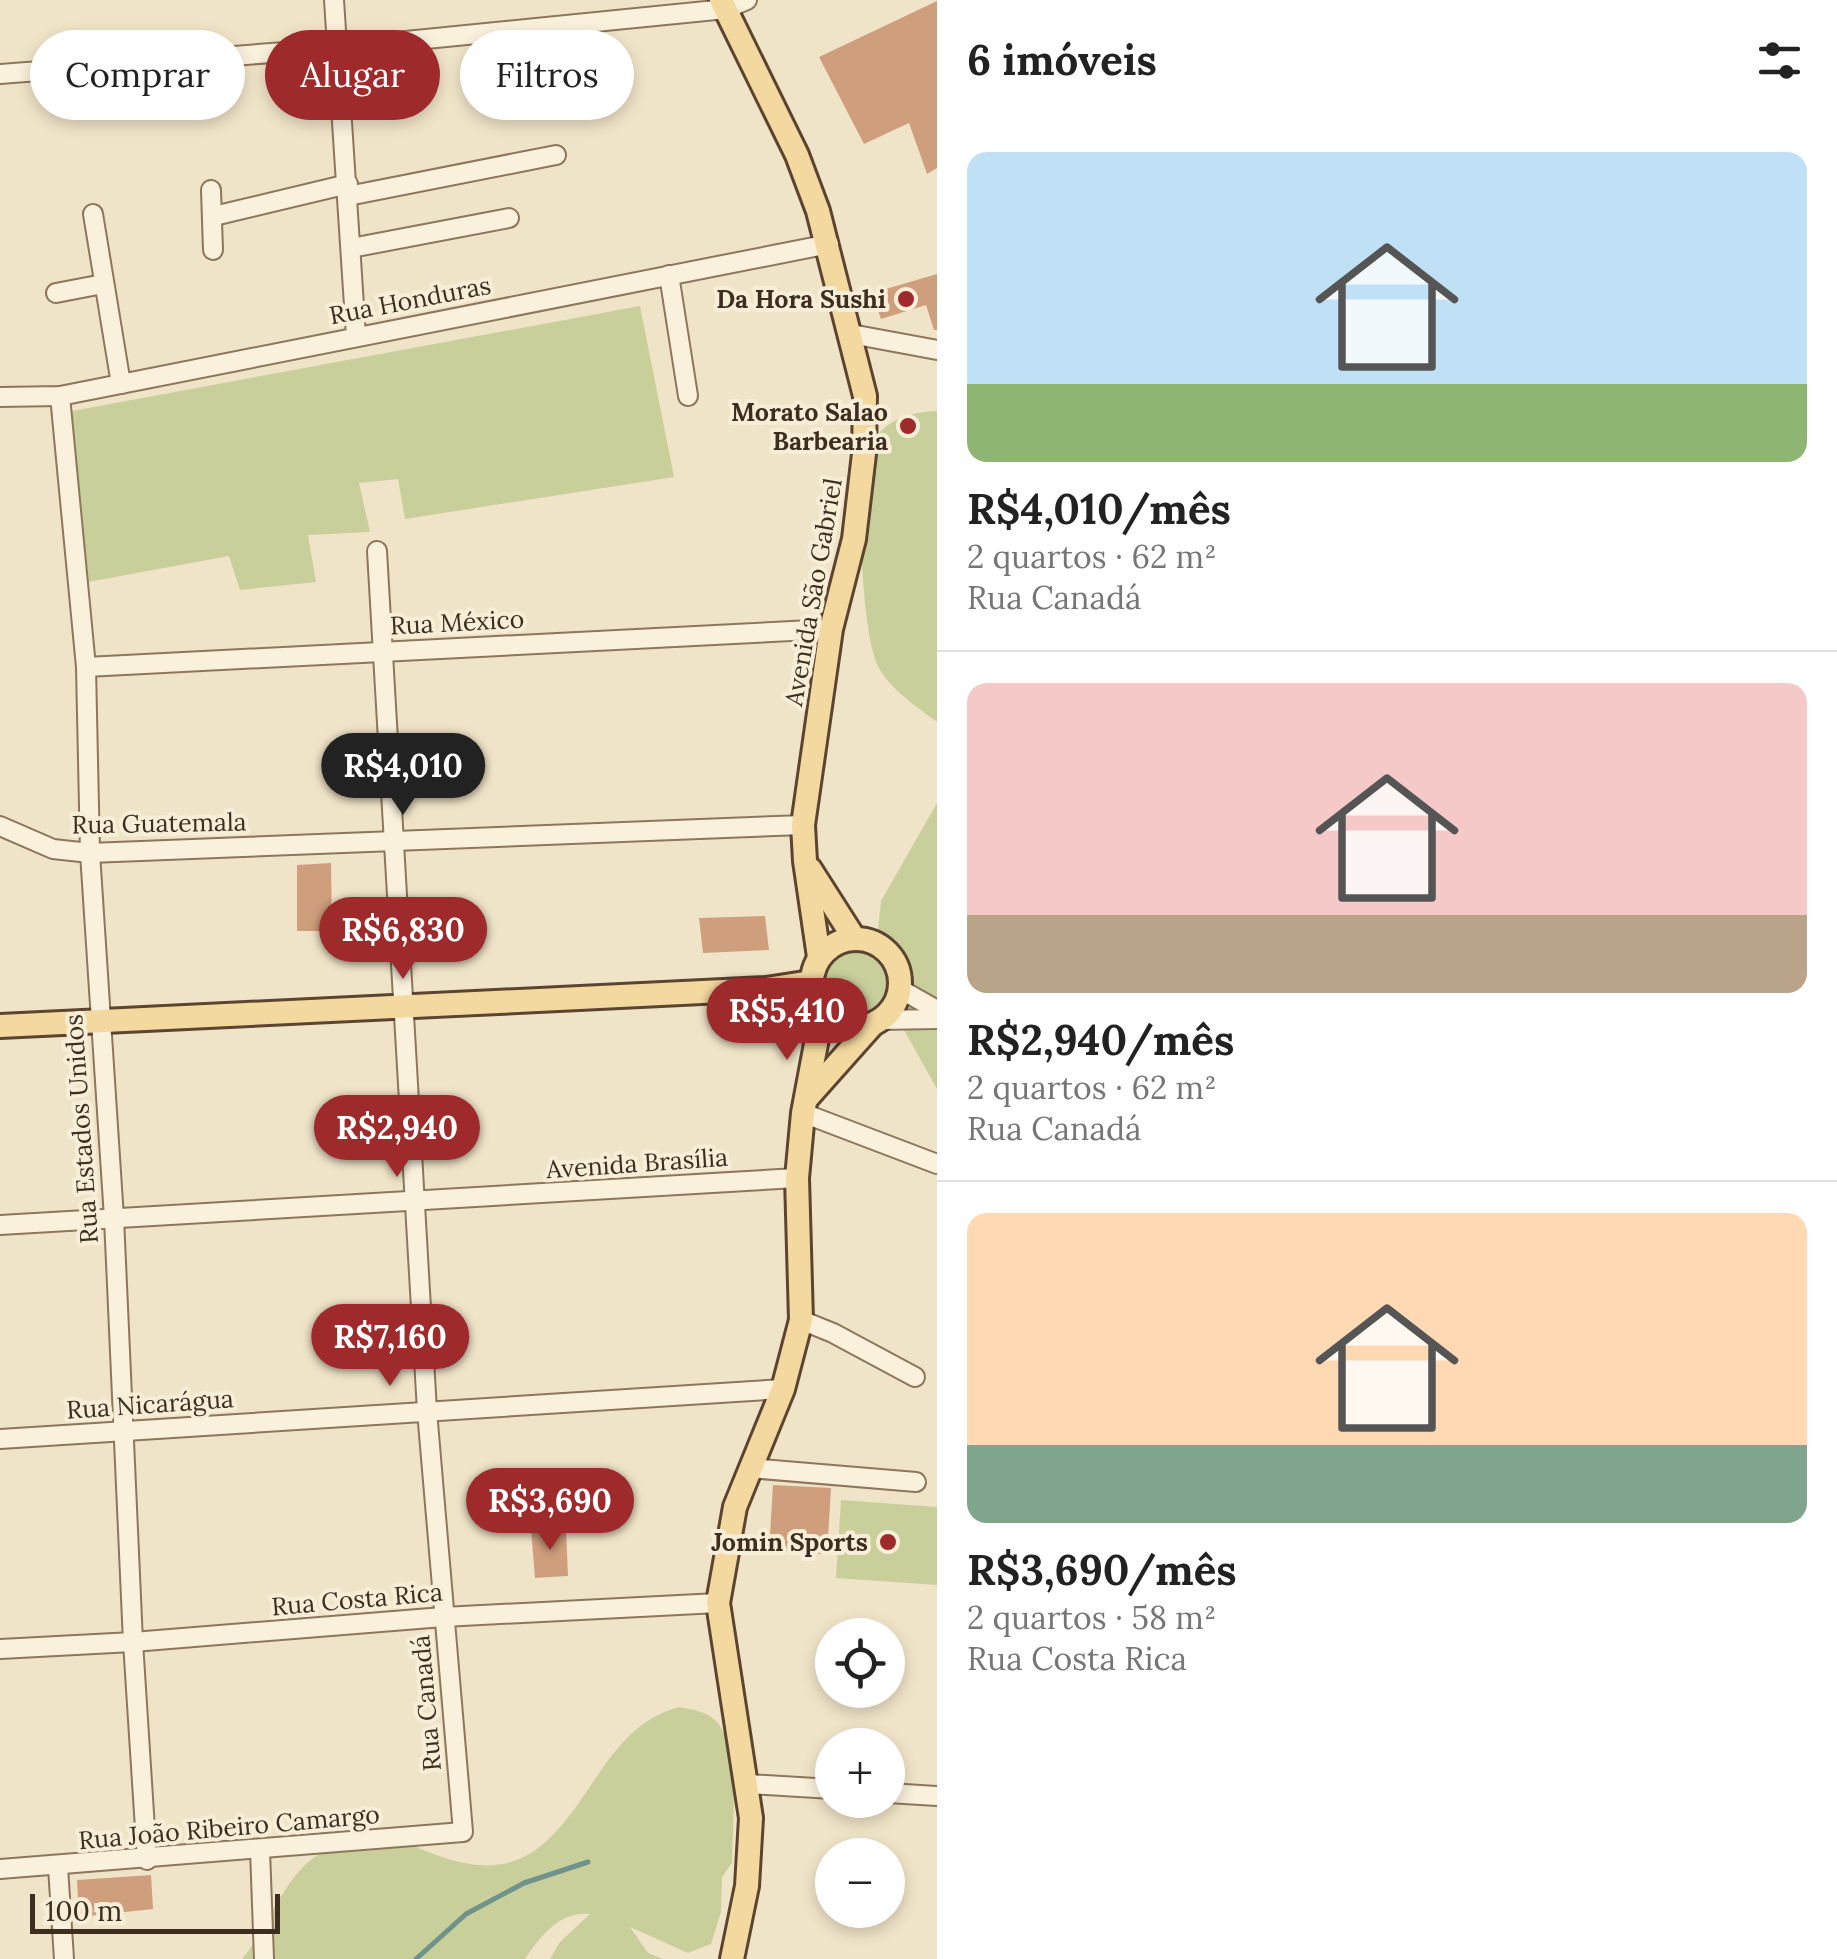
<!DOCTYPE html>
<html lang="pt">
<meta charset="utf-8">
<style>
body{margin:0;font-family:Lora,serif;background:#f2f2f2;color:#222;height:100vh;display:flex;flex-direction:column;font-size:38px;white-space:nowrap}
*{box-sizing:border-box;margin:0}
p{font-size:32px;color:#767676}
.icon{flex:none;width:55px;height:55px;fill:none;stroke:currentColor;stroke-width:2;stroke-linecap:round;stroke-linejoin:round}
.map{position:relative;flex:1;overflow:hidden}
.details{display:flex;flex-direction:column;background:#fff;width:900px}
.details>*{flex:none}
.banner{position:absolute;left:30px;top:30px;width:755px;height:90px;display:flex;gap:20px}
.buttons{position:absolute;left:815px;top:1618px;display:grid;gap:20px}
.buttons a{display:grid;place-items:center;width:90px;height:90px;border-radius:50%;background:#fff;box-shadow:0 5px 15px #0003;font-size:50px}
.scale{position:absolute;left:30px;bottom:25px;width:250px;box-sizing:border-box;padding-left:10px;border:5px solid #3d2e20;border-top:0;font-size:28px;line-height:35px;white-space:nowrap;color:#3d2e20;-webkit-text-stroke:8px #f7eed8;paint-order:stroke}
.price{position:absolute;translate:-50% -85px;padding:0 22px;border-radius:35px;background:#9e2a2b;color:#fff;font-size:32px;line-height:65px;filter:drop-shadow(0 2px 5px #0008)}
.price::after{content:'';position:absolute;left:50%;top:60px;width:30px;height:22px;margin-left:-15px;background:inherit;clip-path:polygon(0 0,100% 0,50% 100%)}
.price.current{background:#222;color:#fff}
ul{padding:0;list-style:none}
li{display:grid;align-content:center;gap:20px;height:530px;padding:0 30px}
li+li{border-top:2px solid #e0e0e0}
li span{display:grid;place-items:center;height:310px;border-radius:20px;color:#555}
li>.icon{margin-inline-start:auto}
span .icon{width:180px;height:180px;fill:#fffc;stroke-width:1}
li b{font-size:42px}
h2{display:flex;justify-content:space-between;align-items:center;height:120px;padding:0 30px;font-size:42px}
.pill{padding:0 35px;border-radius:45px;background:#fff;box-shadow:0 5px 15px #0003;font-size:35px;line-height:90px}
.pill.current{background:#9e2a2b;color:#fff}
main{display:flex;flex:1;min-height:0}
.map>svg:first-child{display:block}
</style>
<main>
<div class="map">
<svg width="937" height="1959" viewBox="0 0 937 1959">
<rect width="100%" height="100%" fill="#f0e4c8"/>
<g fill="#c9cf9b">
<polygon points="640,306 674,477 405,519 398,479 359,483 370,532 308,535 316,582 240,590 229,556 88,582 72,411"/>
<path d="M937,411V722C916,706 888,688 877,664C861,628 852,467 876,437C891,417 914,412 937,411Z"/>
<path d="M937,803V1089L889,1003C817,1072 781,921 876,949L881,901Z"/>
<polygon points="841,1500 937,1507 937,1585 836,1578"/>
<path d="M679,1707C693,1710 706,1711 716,1721C742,1749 732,1827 732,1863L722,1877L721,1912L711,1944L688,1953L630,1927L648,1953L663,1959H550L560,1942L590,1914C559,1911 541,1936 525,1959H242C268,1928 286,1869 325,1851C336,1846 380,1839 393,1839C402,1839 413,1846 421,1849C459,1865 500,1876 537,1849C593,1806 607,1726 679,1707Z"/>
</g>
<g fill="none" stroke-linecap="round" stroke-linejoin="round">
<polyline stroke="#6f938a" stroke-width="5" points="416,1959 466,1914 524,1883 588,1862"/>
</g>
<g fill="#cf9f7d">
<polygon points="937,1 937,168 927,174 909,123 864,144 819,57"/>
<polygon points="937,274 937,330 934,330 926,305 881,319 872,293"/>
<polygon points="331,863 332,931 297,931 297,865"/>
<polygon points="765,916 769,950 703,953 699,918"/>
<polygon points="773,1485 831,1488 827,1554 769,1551"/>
<polygon points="531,1529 566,1529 568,1576 535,1578"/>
<polygon points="151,1875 153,1909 79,1917 77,1880"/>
</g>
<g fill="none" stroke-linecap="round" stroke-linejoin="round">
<defs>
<g id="minor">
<polyline points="334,0 356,336"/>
<polyline points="0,74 336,48 726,9 747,0"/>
<polyline points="211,190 213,250"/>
<polyline points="348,196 556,155"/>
<polyline points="93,214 121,384"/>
<polyline points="214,216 348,184"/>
<polyline points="351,248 509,218"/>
<polyline points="669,275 688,396"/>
<polyline points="56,293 103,284"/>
<polyline points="851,334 937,350"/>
<polyline points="60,396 86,667 90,853 114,1218 133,1642 147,1860"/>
<polyline points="0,397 60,396 829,244"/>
<polyline points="86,667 831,629"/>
<polyline points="0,826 53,849 90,853 803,825"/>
<polyline points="900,989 937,1010"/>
<polyline points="880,1020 937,1019"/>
<polyline points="803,1113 937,1164"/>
<polyline points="0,1225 797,1178"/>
<polyline points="801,1320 833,1333 915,1377"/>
<polyline points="0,1439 783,1389"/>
<polyline points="749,1468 916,1482"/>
<polyline points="0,1649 133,1642 443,1617 718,1603"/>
<polyline points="748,1784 832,1789"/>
<polyline points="888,1793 937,1796"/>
<polyline points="260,1850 264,1959"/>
<polyline points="58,1867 64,1959"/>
<polyline points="0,1869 463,1832 427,1411 377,551"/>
</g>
<g id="major">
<polyline points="721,0 797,155 818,211 865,396 864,454 854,539 831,629 803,825 805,861 819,957"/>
<polyline points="810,869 854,938"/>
<circle cx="856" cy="983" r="44"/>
<polyline points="0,1026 766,989 811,982"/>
<polyline points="808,1097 873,1024"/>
<polyline points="732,1959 747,1886 751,1818 718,1603 735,1507 783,1389 801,1320 797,1178 803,1113 822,1012"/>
</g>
</defs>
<use href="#minor" stroke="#8d765c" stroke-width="22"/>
<use href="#major" stroke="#5b4430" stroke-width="28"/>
<use href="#minor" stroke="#faf1dc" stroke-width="18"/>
<use href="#major" stroke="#f3d9a0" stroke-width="22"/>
</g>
<g fill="#9e2a2b" stroke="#f7eed8" stroke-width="4">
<circle cx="906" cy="299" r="10"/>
<circle cx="908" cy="426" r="10"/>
<circle cx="888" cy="1542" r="10"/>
</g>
<g text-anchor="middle" stroke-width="8" stroke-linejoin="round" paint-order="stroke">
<g font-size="25" font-weight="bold" fill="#3d2e20" stroke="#f7eed8" text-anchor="end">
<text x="886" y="308">Da Hora Sushi</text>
<text x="888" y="421">Morato Salao<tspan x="888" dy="29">Barbearia</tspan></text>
<text x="868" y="1551">Jomin Sports</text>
</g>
<g font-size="25" fill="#3d2e20" stroke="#f7eed8">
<text transform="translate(410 300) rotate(-11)" y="9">Rua Honduras</text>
<text transform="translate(813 592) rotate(-80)" y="9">Avenida São Gabriel</text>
<text transform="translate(457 622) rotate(-3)" y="9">Rua México</text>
<text transform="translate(159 823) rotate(-1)" y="9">Rua Guatemala</text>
<text transform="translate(81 1129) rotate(-94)" y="9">Rua Estados Unidos</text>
<text transform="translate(637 1163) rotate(-4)" y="9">Avenida Brasília</text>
<text transform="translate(150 1404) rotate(-4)" y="9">Rua Nicarágua</text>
<text transform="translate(357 1599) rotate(-5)" y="9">Rua Costa Rica</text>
<text transform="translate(426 1703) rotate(-95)" y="9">Rua Canadá</text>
<text transform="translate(229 1827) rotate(-5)" y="9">Rua João Ribeiro Camargo</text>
</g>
</g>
</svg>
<div class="buttons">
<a><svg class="icon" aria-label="locate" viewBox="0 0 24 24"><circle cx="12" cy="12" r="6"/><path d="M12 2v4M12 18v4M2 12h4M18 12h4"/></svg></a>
<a>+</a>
<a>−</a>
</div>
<div class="scale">100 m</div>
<b class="price current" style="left:403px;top:818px">R$4,010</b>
<b class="price" style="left:403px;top:982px">R$6,830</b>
<b class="price" style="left:787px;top:1063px">R$5,410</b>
<b class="price" style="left:397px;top:1180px">R$2,940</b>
<b class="price" style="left:390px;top:1389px">R$7,160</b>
<b class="price" style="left:550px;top:1553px">R$3,690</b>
<div class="banner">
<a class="pill">Comprar</a>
<a class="pill current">Alugar</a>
<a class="pill">Filtros</a>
</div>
</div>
<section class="details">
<h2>6 imóveis<svg class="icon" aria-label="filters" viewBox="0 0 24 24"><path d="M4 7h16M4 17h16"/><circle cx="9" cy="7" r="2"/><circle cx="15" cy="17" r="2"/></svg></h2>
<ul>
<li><span style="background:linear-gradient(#bfe0f5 75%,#8fb573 0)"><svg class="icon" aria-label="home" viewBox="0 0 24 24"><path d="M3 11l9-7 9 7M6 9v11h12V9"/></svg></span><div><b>R$4,010/mês</b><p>2 quartos · 62 m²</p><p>Rua Canadá</p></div></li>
<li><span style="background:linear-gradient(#f6c9c9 75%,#b9a48a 0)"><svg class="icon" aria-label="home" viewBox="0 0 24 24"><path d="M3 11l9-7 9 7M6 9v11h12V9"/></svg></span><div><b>R$2,940/mês</b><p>2 quartos · 62 m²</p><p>Rua Canadá</p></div></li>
<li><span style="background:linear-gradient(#ffd9b3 75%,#7fa58c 0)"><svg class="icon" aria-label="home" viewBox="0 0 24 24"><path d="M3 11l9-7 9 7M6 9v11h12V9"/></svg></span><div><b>R$3,690/mês</b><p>2 quartos · 58 m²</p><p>Rua Costa Rica</p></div></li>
</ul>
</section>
</main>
